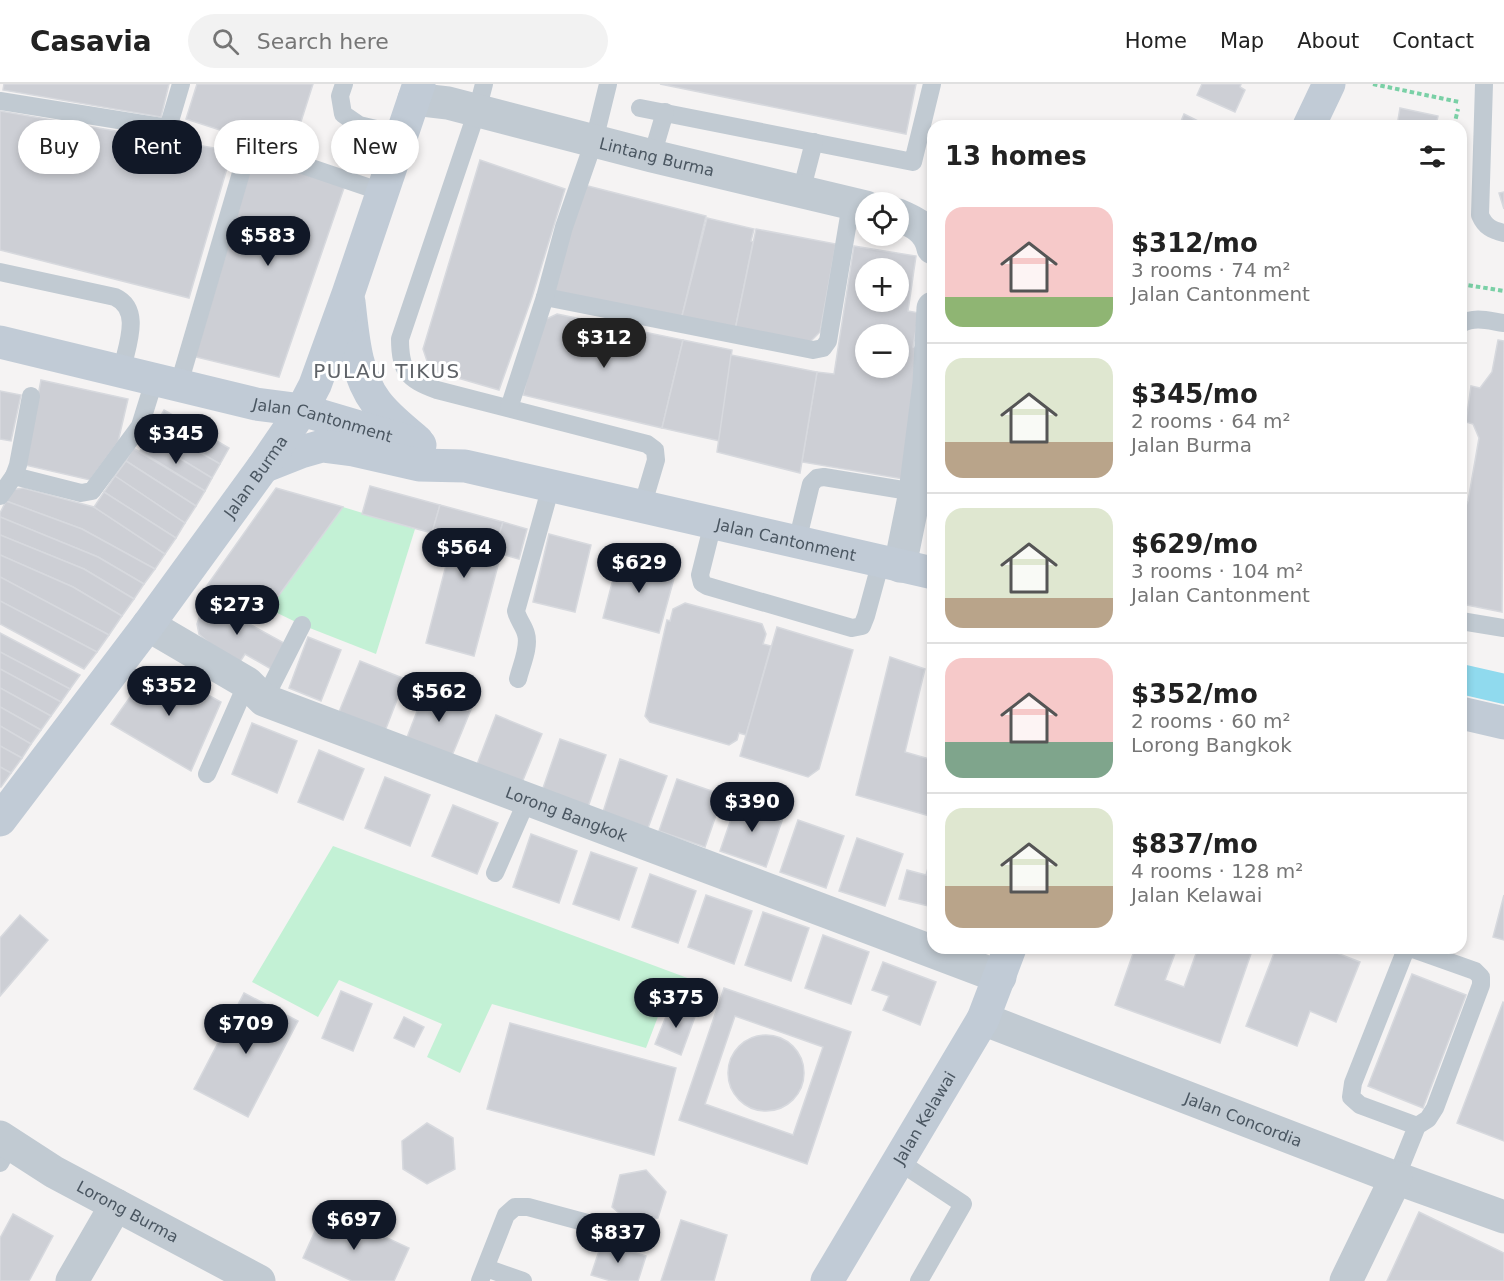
<!DOCTYPE html>
<meta charset="utf-8">
<style>
body{margin:0;font-family:"DejaVu Sans",sans-serif;background:#f2f2f2;color:#222;height:100vh;display:flex;flex-direction:column;font-size:22px;white-space:nowrap}
*{box-sizing:border-box;margin:0}
p{font-size:20px;color:#767676}
.icon{flex:none;width:33px;height:33px;fill:none;stroke:currentColor;stroke-width:2;stroke-linecap:round;stroke-linejoin:round}
.map{position:relative;flex:1;overflow:hidden}
.side{position:absolute;left:927px;top:36px;width:540px;height:834px;display:flex;flex-direction:column;background:#fff;border-radius:18px;box-shadow:0 3px 9px #0003}
.side>*{flex:none}
.banner{position:absolute;left:18px;top:36px;width:570px;height:54px;display:flex;gap:12px}
.controls{position:absolute;left:855px;top:108px;display:grid;gap:12px}
.controls a{display:grid;place-items:center;width:54px;height:54px;border-radius:50%;background:#fff;box-shadow:0 3px 9px #0003;font-size:30px}
.price{position:absolute;translate:-50% -51px;padding:0 14px;border-radius:21px;background:#111827;color:#fff;font-size:20px;line-height:39px;filter:drop-shadow(0 2px 3px #0008)}
.price::after{content:'';position:absolute;left:50%;top:36px;width:18px;height:14px;margin-left:-9px;background:inherit;clip-path:polygon(0 0,100% 0,50% 100%)}
.price.selected{background:#222;color:#fff}
ul{padding:0;list-style:none}
li{display:flex;align-items:center;gap:18px;height:150px;padding:0 18px}
li+li{border-top:2px solid #e0e0e0}
li span{display:grid;place-items:center;flex:none;width:168px;height:120px;border-radius:18px;color:#555}
li>.icon{margin-inline-start:auto}
span .icon{width:72px;height:72px;fill:#fffc;stroke-width:1}
li b{font-size:26px}
h2{display:flex;justify-content:space-between;align-items:center;height:72px;padding:0 18px;font-size:26px}
.tag{padding:0 21px;border-radius:27px;background:#fff;box-shadow:0 3px 9px #0003;font-size:21px;line-height:54px}
.tag.selected{background:#111827;color:#fff}
header{display:flex;align-items:center;gap:36px;box-sizing:border-box;height:84px;padding:0 30px;background:#fff;border-bottom:2px solid #e0e0e0}
header strong{font-size:28px}
nav{display:flex;gap:33px;margin-inline-start:auto;font-size:21px}
.search{width:420px;height:54px;background:#f2f2f2;display:flex;align-items:center;gap:15px;box-sizing:border-box;padding:0 21px;border-radius:33px;color:#767676;font-size:22px}
.map>svg:first-child{display:block}
</style>
<header>
<strong>Casavia</strong>
<div class="search"><svg class="icon" aria-label="search" viewBox="0 0 24 24"><circle cx="10" cy="10" r="6"/><path d="M15 15l6 6"/></svg>Search here</div>
<nav><a>Home</a><a>Map</a><a>About</a><a>Contact</a></nav>
</header>
<div class="map">
<svg width="1504" height="1197" viewBox="0 0 1504 1197">
<rect width="100%" height="100%" fill="#f5f3f3"/>
<g fill="#c3f1d5">
<polygon points="343,423 415,445 376,570 302,541 269,525"/>
<polygon points="333,762 709,902 701,922 667,909 646,964 492,920 460,989 427,973 442,940 339,896 318,933 252,898"/>
</g>
<g fill="none" stroke-linecap="round" stroke-linejoin="round">
<polyline stroke="#90daee" stroke-width="30" points="1461,595 1504,605"/>
</g>
<g fill="#cdcfd5" stroke="#d7d9de" stroke-width="1.5" fill-rule="evenodd">
<polygon points="4,0 169,0 161,33 3,6"/>
<polygon points="197,0 313,0 291,69 186,35"/>
<polygon points="660,0 916,0 906,50"/>
<polygon points="1202,0 1241,0 1240,3 1245,6 1235,28 1197,11"/>
<polygon points="1400,24 1438,32 1436,42 1397,42"/>
<polygon points="0,27 232,67 189,214 0,166"/>
<polygon points="1184,30 1208,42 1179,42"/>
<polygon points="255,69 345,101 279,293 192,272"/>
<polygon points="480,76 565,105 532,213 499,306 430,286 423,265"/>
<polygon points="584,101 706,132 681,236 553,209"/>
<polygon points="1504,108 1504,125 1499,109"/>
<polygon points="707,134 754,145 751,157 753,158 735,246 681,236"/>
<polygon points="756,145 836,160 820,248 808,260 735,246"/>
<path d="M854,162L916,172L908,227L919,229L913,263L918,264L903,395L802,378L817,288L834,290ZM866,184H898V218H866ZM866,250H898V284H866Z"/>
<polygon points="557,230 683,256 662,344 523,311 540,238"/>
<polygon points="683,256 732,266 720,357 662,344"/>
<polygon points="1498,256 1504,257 1502,528 1461,520 1461,433 1468,417 1479,354 1473,340 1466,338 1471,302 1480,304 1492,288"/>
<polygon points="731,271 817,288 800,389 717,368"/>
<polygon points="41,296 128,315 118,358 90,396 25,381"/>
<polygon points="0,307 21,311 11,357 0,355"/>
<polygon points="164,326 229,364 220,380 155,342"/>
<polygon points="155,342 220,380 212,394 148,355"/>
<polygon points="148,355 212,394 205,407 140,367"/>
<polygon points="133,364 205,407 196,422 126,377"/>
<polygon points="126,377 196,422 185,439 115,392"/>
<polygon points="115,392 185,439 176,454 104,408"/>
<polygon points="370,402 440,421 432,449 362,430"/>
<polygon points="23,404 94,423 165,470 155,485 82,445 6,417 11,406"/>
<polygon points="276,404 343,423 269,525 201,510"/>
<polygon points="104,408 176,454 165,470 94,423"/>
<polygon points="6,417 82,445 155,485 144,500 98,473 0,433 0,429"/>
<polygon points="440,421 503,438 494,468 501,470 474,572 426,559 452,458 431,452"/>
<polygon points="0,433 98,473 144,500 134,515 84,485 0,451"/>
<polygon points="503,438 527,445 519,475 494,468"/>
<polygon points="549,450 591,461 575,528 533,518"/>
<polygon points="0,451 84,485 134,515 122,532 73,503 0,471"/>
<polygon points="0,471 73,503 122,532 109,551 0,493"/>
<polygon points="619,472 676,487 659,549 603,534"/>
<polygon points="0,493 109,551 97,568 0,517"/>
<polygon points="0,517 97,568 84,585 0,540"/>
<polygon points="207,517 284,559 271,585 245,570 240,578 209,559 199,550 197,540 200,530"/>
<polygon points="685,519 762,540 766,550 763,560 771,562 746,651 739,649 737,656 729,661 650,638 645,632 667,536 670,537 673,525"/>
<polygon points="777,543 853,566 819,685 808,693 740,672"/>
<polygon points="0,549 80,591 70,605 0,568"/>
<polygon points="308,553 341,566 321,617 289,604"/>
<polygon points="0,568 70,605 61,618 0,585"/>
<polygon points="890,573 925,585 905,668 933,676 933,733 856,711"/>
<polygon points="360,577 405,595 385,647 339,628"/>
<polygon points="159,584 221,618 191,687 111,640 147,589"/>
<polygon points="0,585 61,618 51,632 0,604"/>
<polygon points="0,604 51,632 41,646 0,623"/>
<polygon points="426,604 472,623 451,674 406,656"/>
<polygon points="0,623 41,646 31,660 0,642"/>
<polygon points="496,631 542,650 521,701 476,683"/>
<polygon points="252,639 297,657 277,709 232,690"/>
<polygon points="0,642 31,660 22,674 0,662"/>
<polygon points="560,655 606,671 588,723 542,707"/>
<polygon points="0,662 22,674 11,689 0,683"/>
<polygon points="319,666 364,685 343,736 298,718"/>
<polygon points="620,675 667,692 648,744 603,728"/>
<polygon points="0,683 11,689 1,703 0,703"/>
<polygon points="385,693 430,711 410,762 365,744"/>
<polygon points="677,695 723,711 705,763 659,747"/>
<polygon points="738,715 784,731 766,783 720,767"/>
<polygon points="453,721 498,739 477,790 432,772"/>
<polygon points="798,736 844,752 826,804 780,788"/>
<polygon points="531,750 577,767 559,819 513,803"/>
<polygon points="857,754 903,770 885,822 839,807"/>
<polygon points="591,768 637,784 619,836 573,820"/>
<polygon points="930,777 933,777 933,823 899,815 907,786 926,791"/>
<polygon points="650,790 696,807 678,859 632,843"/>
<polygon points="706,811 752,827 734,880 688,863"/>
<polygon points="1504,811 1504,856 1493,853"/>
<polygon points="763,828 809,844 791,897 745,881"/>
<polygon points="20,831 48,856 0,912 0,854"/>
<polygon points="823,851 869,868 851,920 805,904"/>
<polygon points="1135,864 1177,864 1165,896 1184,903 1198,864 1253,864 1220,959 1115,921"/>
<polygon points="1276,864 1324,864 1360,878 1336,938 1310,927 1297,962 1246,942"/>
<polygon points="883,878 936,898 920,941 883,926 889,912 872,906"/>
<polygon points="1412,890 1466,911 1423,1024 1368,1002"/>
<path d="M724,904L851,948L807,1080L679,1036ZM735,932L823,963L793,1051L705,1020Z"/>
<polygon points="341,907 372,920 353,967 322,954"/>
<polygon points="244,909 298,937 248,1033 194,1005"/>
<polygon points="1503,918 1504,919 1504,1057 1457,1039"/>
<polygon points="671,920 696,930 681,971 655,960"/>
<polygon points="404,933 424,943 414,963 394,954"/>
<polygon points="510,939 676,984 654,1071 487,1025"/>
<circle cx="766" cy="989" r="38"/>
<polygon points="427,1039 453,1054 455,1085 427,1100 403,1085 402,1057"/>
<polygon points="646,1086 666,1108 658,1134 633,1141 612,1123 620,1091"/>
<polygon points="325,1125 409,1164 394,1197 352,1197 303,1174"/>
<polygon points="1419,1128 1504,1169 1504,1197 1387,1197"/>
<polygon points="13,1130 53,1152 29,1197 0,1197 0,1154"/>
<polygon points="681,1136 727,1151 714,1197 661,1197"/>
<polygon points="602,1158 646,1172 638,1197 611,1197 591,1191"/>
</g>
<g fill="none" stroke-linecap="round" stroke-linejoin="round">
<g stroke="#7ad0a6" stroke-width="4" stroke-dasharray="4.5 3" stroke-linecap="butt">
<polyline points="1373,0 1459,18"/>
<polyline points="1454,42 1458,25"/>
<polyline points="1461,200 1504,207"/>
</g>
<g stroke="#c1cad2" stroke-width="18">
<polyline points="344,0 340,12 343,30 359,41 402,51"/>
<path d="M484,0L477,27L400,255C400,287 407,295 437,306L647,360L655,366L656,376L642,423"/>
<path d="M1484,0L1480,131C1485,143 1492,146 1504,149"/>
<polyline points="0,17 168,44 181,0"/>
<polyline points="640,24 913,78 932,0"/>
<polyline points="652,72 665,28"/>
<polyline points="279,73 382,108"/>
<polyline points="801,108 814,58"/>
<path d="M0,188L115,213C143,226 126,263 122,286"/>
<polyline points="545,213 813,266 823,264 828,257 851,120"/>
<path d="M1461,240C1475,232 1489,237 1504,239"/>
<polyline points="179,300 241,89"/>
<polyline points="509,324 545,213 564,143 594,57 608,0"/>
<polyline points="14,392 81,409 92,407 140,342 155,294"/>
<polyline points="0,412 14,392 18,381 31,312"/>
<polyline points="713,439 700,491 702,499 707,502 852,544 862,542 866,532 881,477"/>
<polyline points="797,458 811,400 817,394 824,393 915,408"/>
<polyline points="1461,537 1504,544"/>
<path d="M518,595C521,582 530,563 526,550C524,542 518,536 516,527L551,402"/>
<polyline points="264,616 302,541"/>
<polyline points="207,690 247,599"/>
<polyline points="495,789 527,716"/>
<polyline points="898,1077 963,1120 919,1197"/>
<polyline points="0,1079 10,1060"/>
<polyline points="1396,1094 1417,1042 1428,1035 1435,1024 1481,901 1481,893 1475,887 1413,865 1407,866 1404,870 1353,999 1351,1013 1360,1021 1417,1042"/>
<polyline points="486,1184 523,1197"/>
<polyline points="480,1197 506,1131 515,1123 528,1123 606,1144"/>
</g>
<g stroke="#c1cad2" stroke-width="33">
<path id="s1" d="M414,15L448,19L652,72L866,123"/>
<path d="M898,131C915,138 929,145 933,164"/>
<polyline points="900,482 915,408 929,299 933,224"/>
<path id="s2" d="M148,541L247,599L264,616L1000,893"/>
<path id="s3" d="M983,935L1396,1094L1504,1133"/>
<path id="s4" d="M0,1053L54,1088L259,1197"/>
<polyline points="72,1197 116,1121"/>
<polyline points="1346,1197 1396,1094"/>
</g>
<g stroke="#c1cbd6" stroke-width="33">
<polyline points="1309,42 1329,0"/>
<path d="M349,218C353,251 355,290 376,318C387,333 403,345 417,357"/>
<path id="s5" d="M0,258L256,320L302,326L420,361"/>
<path id="s6" d="M263,383L301,368L322,362L353,366L419,381L465,382L933,489"/>
<polyline points="1461,629 1504,639"/>
<path id="s7" d="M0,736L148,541L263,383L302,326L315,301L348,210L419,0"/>
<path id="s8" d="M827,1197L983,935L1010,864"/>
</g>
</g>
<g text-anchor="middle" stroke-width="6" stroke-linejoin="round" paint-order="stroke">
<g font-size="16" fill="#4a5661" stroke="#fff">
<text dy="6" stroke="none"><textPath href="#s1" startOffset="250">Lintang Burma</textPath></text>
<text dy="6" stroke="none"><textPath href="#s5" startOffset="332">Jalan Cantonment</textPath></text>
<text dy="6" stroke="none"><textPath href="#s7" startOffset="428">Jalan Burma</textPath></text>
<text dy="6" stroke="none"><textPath href="#s6" startOffset="537">Jalan Cantonment</textPath></text>
<text dy="6" stroke="none"><textPath href="#s2" startOffset="462">Lorong Bangkok</textPath></text>
<text dy="6" stroke="none"><textPath href="#s8" startOffset="190">Jalan Kelawai</textPath></text>
<text dy="6" stroke="none"><textPath href="#s3" startOffset="279">Jalan Concordia</textPath></text>
<text dy="6" stroke="none"><textPath href="#s4" startOffset="148">Lorong Burma</textPath></text>
</g>
<g font-size="20" letter-spacing="1.5" fill="#5f6368" stroke="#fff">
<text x="387" y="294">PULAU TIKUS</text>
</g>
</g>
</svg>
<div class="controls">
<a><svg class="icon" aria-label="locate" viewBox="0 0 24 24"><circle cx="12" cy="12" r="6"/><path d="M12 2v4M12 18v4M2 12h4M18 12h4"/></svg></a>
<a>+</a>
<a>−</a>
</div>
<b class="price" style="left:268px;top:183px">$583</b>
<b class="price selected" style="left:604px;top:285px">$312</b>
<b class="price" style="left:176px;top:381px">$345</b>
<b class="price" style="left:464px;top:495px">$564</b>
<b class="price" style="left:639px;top:510px">$629</b>
<b class="price" style="left:237px;top:552px">$273</b>
<b class="price" style="left:169px;top:633px">$352</b>
<b class="price" style="left:439px;top:639px">$562</b>
<b class="price" style="left:752px;top:749px">$390</b>
<b class="price" style="left:676px;top:945px">$375</b>
<b class="price" style="left:246px;top:971px">$709</b>
<b class="price" style="left:354px;top:1167px">$697</b>
<b class="price" style="left:618px;top:1180px">$837</b>
<div class="banner">
<a class="tag">Buy</a>
<a class="tag selected">Rent</a>
<a class="tag">Filters</a>
<a class="tag">New</a>
</div>
<section class="side">
<h2>13 homes<svg class="icon" aria-label="filters" viewBox="0 0 24 24"><path d="M4 7h16M4 17h16"/><circle cx="9" cy="7" r="2"/><circle cx="15" cy="17" r="2"/></svg></h2>
<ul>
<li><span style="background:linear-gradient(#f6c9c9 75%,#8fb573 0)"><svg class="icon" aria-label="home" viewBox="0 0 24 24"><path d="M3 11l9-7 9 7M6 9v11h12V9"/></svg></span><div><b>$312/mo</b><p>3 rooms · 74 m²</p><p>Jalan Cantonment</p></div></li>
<li><span style="background:linear-gradient(#dfe7d0 70%,#b9a48a 0)"><svg class="icon" aria-label="home" viewBox="0 0 24 24"><path d="M3 11l9-7 9 7M6 9v11h12V9"/></svg></span><div><b>$345/mo</b><p>2 rooms · 64 m²</p><p>Jalan Burma</p></div></li>
<li><span style="background:linear-gradient(#dfe7d0 75%,#b9a48a 0)"><svg class="icon" aria-label="home" viewBox="0 0 24 24"><path d="M3 11l9-7 9 7M6 9v11h12V9"/></svg></span><div><b>$629/mo</b><p>3 rooms · 104 m²</p><p>Jalan Cantonment</p></div></li>
<li><span style="background:linear-gradient(#f6c9c9 70%,#7fa58c 0)"><svg class="icon" aria-label="home" viewBox="0 0 24 24"><path d="M3 11l9-7 9 7M6 9v11h12V9"/></svg></span><div><b>$352/mo</b><p>2 rooms · 60 m²</p><p>Lorong Bangkok</p></div></li>
<li><span style="background:linear-gradient(#dfe7d0 65%,#b9a48a 0)"><svg class="icon" aria-label="home" viewBox="0 0 24 24"><path d="M3 11l9-7 9 7M6 9v11h12V9"/></svg></span><div><b>$837/mo</b><p>4 rooms · 128 m²</p><p>Jalan Kelawai</p></div></li>
</ul>
</section>
</div>
